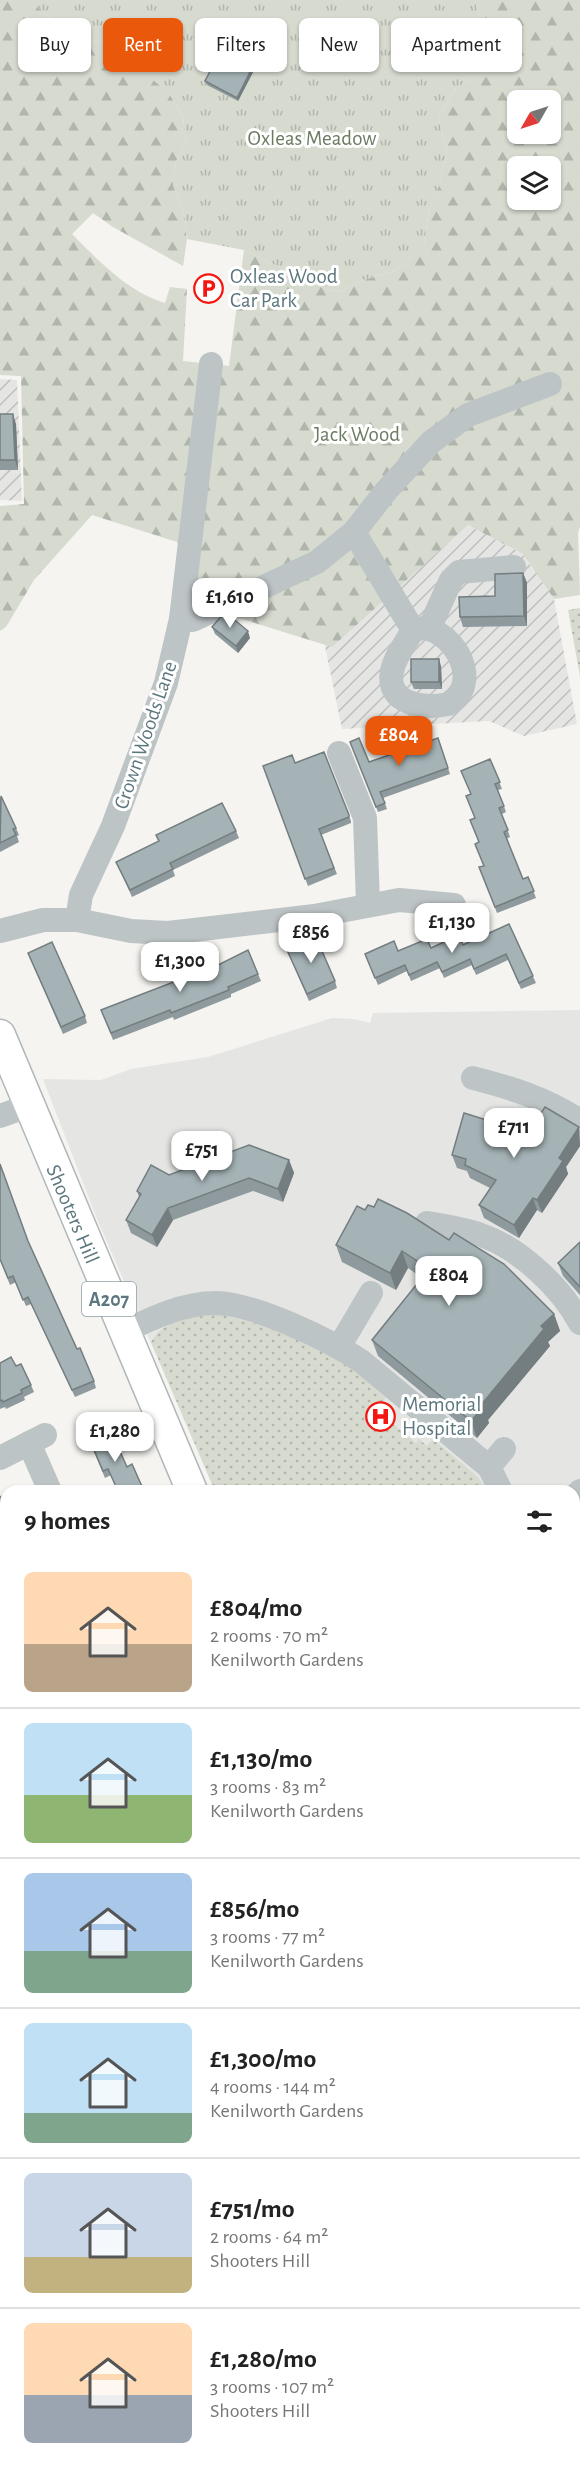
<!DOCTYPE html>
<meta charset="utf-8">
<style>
body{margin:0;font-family:"Alegreya Sans",sans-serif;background:#f2f2f2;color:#222;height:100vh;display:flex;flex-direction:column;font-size:22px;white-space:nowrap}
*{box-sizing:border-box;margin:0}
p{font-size:20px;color:#767676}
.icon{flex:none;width:33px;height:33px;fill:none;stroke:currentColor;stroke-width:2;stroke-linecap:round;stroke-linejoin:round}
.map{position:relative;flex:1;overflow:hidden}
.side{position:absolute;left:0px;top:1485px;width:580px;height:984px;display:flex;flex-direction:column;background:#fff;border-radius:18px 18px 0 0;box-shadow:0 2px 4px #0004}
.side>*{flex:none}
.banner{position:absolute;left:18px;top:18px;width:544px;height:54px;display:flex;gap:12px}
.needle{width:39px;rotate:231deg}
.fabs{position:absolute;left:507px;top:90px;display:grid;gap:12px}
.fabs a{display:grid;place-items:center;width:54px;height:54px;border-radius:9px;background:#fff;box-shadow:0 2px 4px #0004;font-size:30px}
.price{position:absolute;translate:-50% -51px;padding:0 14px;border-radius:12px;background:#fff;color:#222;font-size:20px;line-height:39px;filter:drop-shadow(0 2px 3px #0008)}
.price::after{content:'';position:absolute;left:50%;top:36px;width:18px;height:14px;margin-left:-9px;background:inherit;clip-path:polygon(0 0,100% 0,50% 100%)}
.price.selected{background:#ea580c;color:#fff}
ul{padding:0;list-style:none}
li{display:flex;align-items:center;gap:18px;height:150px;padding:0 24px}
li+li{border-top:2px solid #e0e0e0}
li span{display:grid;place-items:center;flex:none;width:168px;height:120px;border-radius:9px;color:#555}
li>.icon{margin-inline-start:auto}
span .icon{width:72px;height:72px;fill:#fffc;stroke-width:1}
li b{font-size:26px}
h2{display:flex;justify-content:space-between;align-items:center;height:72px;padding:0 24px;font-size:26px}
.chip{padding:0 21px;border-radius:9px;background:#fff;box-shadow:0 2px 4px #0004;font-size:21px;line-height:54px}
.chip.selected{background:#ea580c;color:#fff}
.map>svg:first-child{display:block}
</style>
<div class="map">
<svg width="580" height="2469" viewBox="0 0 580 2469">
<defs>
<pattern id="industrial-furrows" width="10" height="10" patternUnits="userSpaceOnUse" patternTransform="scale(1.5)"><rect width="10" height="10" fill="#e5e6e4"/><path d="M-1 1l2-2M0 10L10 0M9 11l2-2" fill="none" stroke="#bdbfbe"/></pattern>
<pattern id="grass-dots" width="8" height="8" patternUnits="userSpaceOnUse" patternTransform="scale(1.5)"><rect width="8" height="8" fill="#d6dacf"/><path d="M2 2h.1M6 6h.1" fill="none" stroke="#b1b6ad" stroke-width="1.8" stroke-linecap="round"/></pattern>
<pattern id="forest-firs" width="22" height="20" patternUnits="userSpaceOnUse" patternTransform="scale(1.5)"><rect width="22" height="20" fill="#d6dacf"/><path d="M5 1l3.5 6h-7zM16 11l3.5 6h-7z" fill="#b1b6ad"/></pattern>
<pattern id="park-tufts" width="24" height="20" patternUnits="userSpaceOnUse" patternTransform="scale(1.5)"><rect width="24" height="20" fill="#d6dacf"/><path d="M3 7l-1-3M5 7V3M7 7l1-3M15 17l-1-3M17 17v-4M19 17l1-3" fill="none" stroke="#b1b6ad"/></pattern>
</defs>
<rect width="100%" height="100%" fill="#f5f4f0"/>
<g fill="#e5e6e4">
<polygon points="580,1010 580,1722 575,1723 574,1491 215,1491 97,1219 43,1079 101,1080 131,1069 208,1057 332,1018 354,1019 370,1023 373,1013"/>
<polygon points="580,2013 580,2115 575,2118 575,2016"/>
</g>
<g fill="url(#industrial-furrows)">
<polygon points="0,379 17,380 22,501 0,500"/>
<polygon points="468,525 523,554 554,599 577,724 524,736 489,721 342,729 322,632"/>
</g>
<g fill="url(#grass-dots)">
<polygon points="580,608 580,676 568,610"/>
<path d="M215,1314C256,1321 314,1340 348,1364C361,1374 373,1387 386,1398L380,1406L388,1413L385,1417L416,1443L419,1439L427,1446L433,1439L477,1476L488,1491H215L151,1342C166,1318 188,1318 215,1314Z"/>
</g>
<g fill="url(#forest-firs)" fill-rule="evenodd">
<path d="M0,0H37L38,7L71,37L106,42L151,76L169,93L183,117L186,141L176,162L173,185L183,210L187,239L183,266L113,227L93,213L72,234C99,261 128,292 165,303L170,287L187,289L183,361L229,366L244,250L325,289L339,292L363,280L395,271L424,244L429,210L440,183L447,151L438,117L455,89L477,74L485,41L475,0H580V526L578,533L580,595L554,599L523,554L468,525L332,647L197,605L177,542L92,515L34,580L6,627L0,631V506L24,504L21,376L0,375ZM518,100H550V134H518ZM518,166H550V200H518Z"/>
<polygon points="575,1890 580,1893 580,2001 575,2004"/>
<polygon points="0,2105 6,2123 6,2248 0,2255"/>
</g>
<polygon fill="url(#park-tufts)" points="37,0 475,0 485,41 477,74 455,89 438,117 447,151 440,183 429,210 424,244 395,271 363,280 339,292 325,289 244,250 187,239 183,210 173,185 176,162 186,141 183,117 169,93 106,42 71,37 37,6"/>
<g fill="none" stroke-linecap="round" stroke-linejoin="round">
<defs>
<g id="major">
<polyline points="0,1035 192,1491"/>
<polyline points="574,2401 580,2412"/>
</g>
</defs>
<use href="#major" stroke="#b0b8ba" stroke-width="33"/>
<g stroke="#bdc4c6" stroke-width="24">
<polyline points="354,532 413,630"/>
<polyline points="181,619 193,620 317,562 354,532 386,491 431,442 468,415 550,384"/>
<path d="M424,628C456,633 483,684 448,704C425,710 385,704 392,671C395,656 406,643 413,630Z"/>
<polyline points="429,629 451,580 459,572 514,567"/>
<polyline points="339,753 365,818 368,904"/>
<polyline points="77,920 81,895 113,826 166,683 181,619 211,364"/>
<polyline points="0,931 43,920 77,920 131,931 168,933 314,916 399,900 454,905"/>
<path d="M473,1078C512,1088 547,1099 580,1121"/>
<polyline points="0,1116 28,1106"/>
<path d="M427,1223C445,1226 464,1229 481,1235C519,1248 561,1287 580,1323"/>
<path d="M123,1332C152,1318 183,1303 216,1303C255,1304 328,1339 361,1361L489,1467L501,1491"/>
<polyline points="339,1347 371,1293"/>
<polyline points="29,1443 50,1491"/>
<polyline points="0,1458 45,1435"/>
<polyline points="489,1467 504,1449"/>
<polyline points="574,1497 580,1491"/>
<polyline points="0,1709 6,1706"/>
<polyline points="0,1867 6,1877"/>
<polyline points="574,1902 580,1904"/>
<polyline points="0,2318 6,2300"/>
<polyline points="225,2463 279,2466 289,2463"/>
<polyline points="345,2463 350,2469"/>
</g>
<use href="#major" stroke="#fff" stroke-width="30"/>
</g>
<g fill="#8e9a9d">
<polygon points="259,43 261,47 258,53 259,54 261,57 238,101 207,85 205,81"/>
<polygon points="0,414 16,424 18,470 0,470"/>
<polygon points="523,573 527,583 527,626 463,627 460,617 495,596"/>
<polygon points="212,627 250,638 238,653 215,634"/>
<polygon points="441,666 442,689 414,689 411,682"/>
<polygon points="438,738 450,774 383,798 387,809 378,812 350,742 369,762"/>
<polygon points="324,752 351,821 351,823 321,835 337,874 308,886 263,766 295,763"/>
<polygon points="490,759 502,789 498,790 506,812 502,814 510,837 506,839 523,879 528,877 536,898 497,913 479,867 484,866 475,818"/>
<polygon points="0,797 16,828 19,835 17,836 19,842 0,852"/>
<polygon points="236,831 239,838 173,870 175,876 132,897 116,862 159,842 156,835"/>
<polygon points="509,924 536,983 521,989 508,960 476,975 472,965 444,978 440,968 411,981 407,971 378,985 365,954 463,945"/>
<polygon points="286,948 335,981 337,988 309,1001"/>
<polygon points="28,953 85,1016 87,1023 63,1034"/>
<polygon points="258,974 261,981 231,994 231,997 174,1020 173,1017 113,1040 101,1010 190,979"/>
<polygon points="579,1127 580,1146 566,1167 568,1174 542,1213 537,1210 519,1238 484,1218 479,1205 490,1188 470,1178 467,1171 457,1168 452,1155 524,1139"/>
<polygon points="289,1160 294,1173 283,1202 253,1191 173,1220 157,1247 131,1233 126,1220 139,1197 137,1191 169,1175"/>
<polygon points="357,1206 554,1314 560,1331 548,1342 550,1346 488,1420 489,1423 477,1438 378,1356 372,1340 422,1278 408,1268 396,1290 342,1262 336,1245"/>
<polygon points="28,1241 77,1349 94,1381 96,1388 75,1397 31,1304 26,1306 16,1282 10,1285 0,1260"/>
<polygon points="580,1242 580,1295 563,1276 558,1263"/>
<polygon points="0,1363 16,1366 31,1385 34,1392 24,1397 25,1400 6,1409 5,1407 0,1409"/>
<polygon points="91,1445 127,1467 105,1478"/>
<polygon points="6,1494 6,1527 2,1529 0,1526 0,1497"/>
<polygon points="382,2463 407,2463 384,2467"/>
</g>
<g fill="#747d7f">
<polygon points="259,43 261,47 256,55 255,51"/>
<polygon points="259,54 261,57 238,101 237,98"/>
<polygon points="13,414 16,424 18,470 15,460"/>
<polygon points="523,573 527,583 527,626 524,616"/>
<polygon points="248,631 250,638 238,653 236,646"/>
<polygon points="439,659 441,666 442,689 439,682"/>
<polygon points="579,1127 580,1146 566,1167 568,1174 542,1213 537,1200 559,1158"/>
<polygon points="289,1160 294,1173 283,1202 278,1189"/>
<polygon points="533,1198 537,1210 519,1238 514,1225"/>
<polygon points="168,1208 173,1220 157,1247 152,1235"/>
<polygon points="402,1251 408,1268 396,1290 390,1273"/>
<polygon points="554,1314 560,1331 548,1342 550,1346 488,1420 489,1423 477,1438 471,1421 481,1405 541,1326"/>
<polygon points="580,1738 580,1748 574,1755 574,1745"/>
<polygon points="0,1988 1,1993 1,2042 0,2038"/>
</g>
<g fill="#a5b3b6" stroke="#747d7f" stroke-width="1.5">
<polygon points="237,31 259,43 255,51 259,54 237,98 205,81 228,37 233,40"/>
<polygon points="0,414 13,414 15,460 0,460"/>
<polygon points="523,573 524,616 460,617 459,597 495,596 495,574"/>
<polygon points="225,612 248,631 236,646 212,627"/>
<rect x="411" y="659" width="28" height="23"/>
<polygon points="359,738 369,762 438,738 448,768 380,792 385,803 376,807 350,742"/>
<polygon points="324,752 349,815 349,817 319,829 334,868 305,879 263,766 292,755 295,763"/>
<polygon points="490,759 500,782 495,784 504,806 499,808 508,830 504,832 523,879 528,877 534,891 495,907 479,867 484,866 475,844 479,842 470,820 475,818 466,796 471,794 461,771"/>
<polygon points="1,796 16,828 13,829 16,835 0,843"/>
<polygon points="222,803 236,831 170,863 173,869 130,890 116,862 159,841 156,835"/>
<polygon points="509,924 533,976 519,983 506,954 474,969 470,959 442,972 437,962 409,975 405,965 375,978 365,954 394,941 398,951 427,939 431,948 459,935 463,945"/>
<polygon points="315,935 335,981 307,994 286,948"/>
<polygon points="52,942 85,1016 61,1027 28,953"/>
<polygon points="248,950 258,974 228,987 229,990 171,1013 170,1010 111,1033 101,1010 189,976 190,979"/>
<polygon points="545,1107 579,1127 559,1158 563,1161 537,1200 533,1198 514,1225 479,1205 496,1180 465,1165 466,1159 452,1155 464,1113 496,1123 524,1139"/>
<polygon points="249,1145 289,1160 278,1189 249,1178 168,1208 152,1235 126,1220 141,1194 137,1191 151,1165 169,1175"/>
<polygon points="0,1164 28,1241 77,1349 80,1348 94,1381 72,1390 28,1297 23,1300 13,1276 8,1278 0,1259"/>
<polygon points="378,1199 407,1213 449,1240 454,1233 504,1264 554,1314 541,1326 544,1329 481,1405 483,1407 471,1421 372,1340 429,1269 402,1251 390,1273 336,1245 357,1206 365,1210 368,1205 374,1207"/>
<polygon points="580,1242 580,1287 558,1263"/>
<polygon points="11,1357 16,1366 21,1364 31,1385 21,1390 22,1393 3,1402 2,1400 0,1401 0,1363"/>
<polygon points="110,1429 127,1467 132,1464 144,1491 118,1491 108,1469 103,1471 89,1438"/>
<polygon points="6,1494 6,1519 0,1522 0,1497"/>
<polygon points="574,1736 580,1736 580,1738 574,1745"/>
<polygon points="580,2134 580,2184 577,2185 574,2176 574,2136"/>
<polygon points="574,2456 580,2469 549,2469 546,2463 574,2463"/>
<polygon points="6,2463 44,2463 44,2467 48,2467 47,2469 5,2469"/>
<rect x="390" y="2463" width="16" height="6"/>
<polygon points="333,2467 336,2469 313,2469 313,2468"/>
</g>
<defs>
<symbol id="parking-ring" viewBox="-11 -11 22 22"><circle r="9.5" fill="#fff" stroke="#f41611" stroke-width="1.5"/><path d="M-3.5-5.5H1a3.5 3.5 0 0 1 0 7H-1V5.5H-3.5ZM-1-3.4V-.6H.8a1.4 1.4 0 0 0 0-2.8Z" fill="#f41611"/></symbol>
<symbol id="hospital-ring" viewBox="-11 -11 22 22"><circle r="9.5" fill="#fff" stroke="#f41611" stroke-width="1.5"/><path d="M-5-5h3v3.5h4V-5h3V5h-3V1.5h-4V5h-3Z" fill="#f41611"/></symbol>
</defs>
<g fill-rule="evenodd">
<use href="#parking-ring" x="192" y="272" width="33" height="33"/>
<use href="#hospital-ring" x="364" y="1400" width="33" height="33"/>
</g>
<g text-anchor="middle" stroke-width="6" stroke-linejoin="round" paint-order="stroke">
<rect fill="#fff" stroke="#8ea0a5" stroke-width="1.5" x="82" y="1282" width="54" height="34" rx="4.5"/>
<g font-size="20" font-weight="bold" fill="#5d777f">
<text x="109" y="1306">A207</text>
</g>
<g font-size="21" fill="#6b7b60" stroke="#fff">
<text x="312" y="145">Oxleas Meadow</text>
<text x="357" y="441">Jack Wood</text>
</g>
<g font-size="21" fill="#5d777f" stroke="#fff" text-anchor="start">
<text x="230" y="283">Oxleas Wood<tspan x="230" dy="24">Car Park</tspan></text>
<text x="402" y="1411">Memorial<tspan x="402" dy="24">Hospital</tspan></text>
</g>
<g font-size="21" fill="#5d777f" stroke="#fff">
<text transform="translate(145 735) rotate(-71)" y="7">Crown Woods Lane</text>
<text transform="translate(73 1214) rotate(67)" y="7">Shooters Hill</text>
</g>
</g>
</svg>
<div class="fabs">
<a><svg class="needle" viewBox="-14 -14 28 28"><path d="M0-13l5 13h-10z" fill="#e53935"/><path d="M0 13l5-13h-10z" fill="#767676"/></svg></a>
<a><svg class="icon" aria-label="layers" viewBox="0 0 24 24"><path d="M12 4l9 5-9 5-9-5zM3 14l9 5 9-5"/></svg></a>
</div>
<b class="price" style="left:230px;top:629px">£1,610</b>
<b class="price selected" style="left:399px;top:767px">£804</b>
<b class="price" style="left:452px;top:954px">£1,130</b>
<b class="price" style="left:311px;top:964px">£856</b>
<b class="price" style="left:180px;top:993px">£1,300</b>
<b class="price" style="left:514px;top:1159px">£711</b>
<b class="price" style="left:202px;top:1182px">£751</b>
<b class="price" style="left:449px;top:1307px">£804</b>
<b class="price" style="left:115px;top:1463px">£1,280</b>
<div class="banner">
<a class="chip">Buy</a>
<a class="chip selected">Rent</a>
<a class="chip">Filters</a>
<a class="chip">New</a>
<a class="chip">Apartment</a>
</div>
<section class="side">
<h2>9 homes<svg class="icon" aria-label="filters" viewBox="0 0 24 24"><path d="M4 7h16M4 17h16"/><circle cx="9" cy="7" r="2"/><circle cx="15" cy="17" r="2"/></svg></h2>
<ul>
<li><span style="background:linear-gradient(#ffd9b3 60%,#b9a48a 0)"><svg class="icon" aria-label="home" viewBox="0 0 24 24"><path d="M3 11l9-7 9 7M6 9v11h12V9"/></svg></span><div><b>£804/mo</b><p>2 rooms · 70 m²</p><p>Kenilworth Gardens</p></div></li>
<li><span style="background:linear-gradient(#bfe0f5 60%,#8fb573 0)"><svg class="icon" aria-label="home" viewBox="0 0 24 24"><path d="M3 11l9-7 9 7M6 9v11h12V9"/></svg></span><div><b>£1,130/mo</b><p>3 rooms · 83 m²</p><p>Kenilworth Gardens</p></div></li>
<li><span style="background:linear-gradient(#a9c7e8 65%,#7fa58c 0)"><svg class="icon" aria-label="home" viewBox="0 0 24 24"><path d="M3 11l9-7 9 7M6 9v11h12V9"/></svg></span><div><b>£856/mo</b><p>3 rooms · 77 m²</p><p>Kenilworth Gardens</p></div></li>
<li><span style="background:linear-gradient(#bfe0f5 75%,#7fa58c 0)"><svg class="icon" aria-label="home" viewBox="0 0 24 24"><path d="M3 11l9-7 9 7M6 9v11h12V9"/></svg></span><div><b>£1,300/mo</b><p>4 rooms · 144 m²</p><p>Kenilworth Gardens</p></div></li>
<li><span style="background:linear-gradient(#c9d6e8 70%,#c2b280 0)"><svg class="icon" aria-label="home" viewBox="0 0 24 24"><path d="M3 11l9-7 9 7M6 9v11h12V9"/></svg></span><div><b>£751/mo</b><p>2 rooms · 64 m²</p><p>Shooters Hill</p></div></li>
<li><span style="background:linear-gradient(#ffd9b3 60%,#9aa5b1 0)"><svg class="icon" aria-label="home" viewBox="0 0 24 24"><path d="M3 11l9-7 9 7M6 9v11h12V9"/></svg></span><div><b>£1,280/mo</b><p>3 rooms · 107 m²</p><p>Shooters Hill</p></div></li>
</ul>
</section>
</div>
